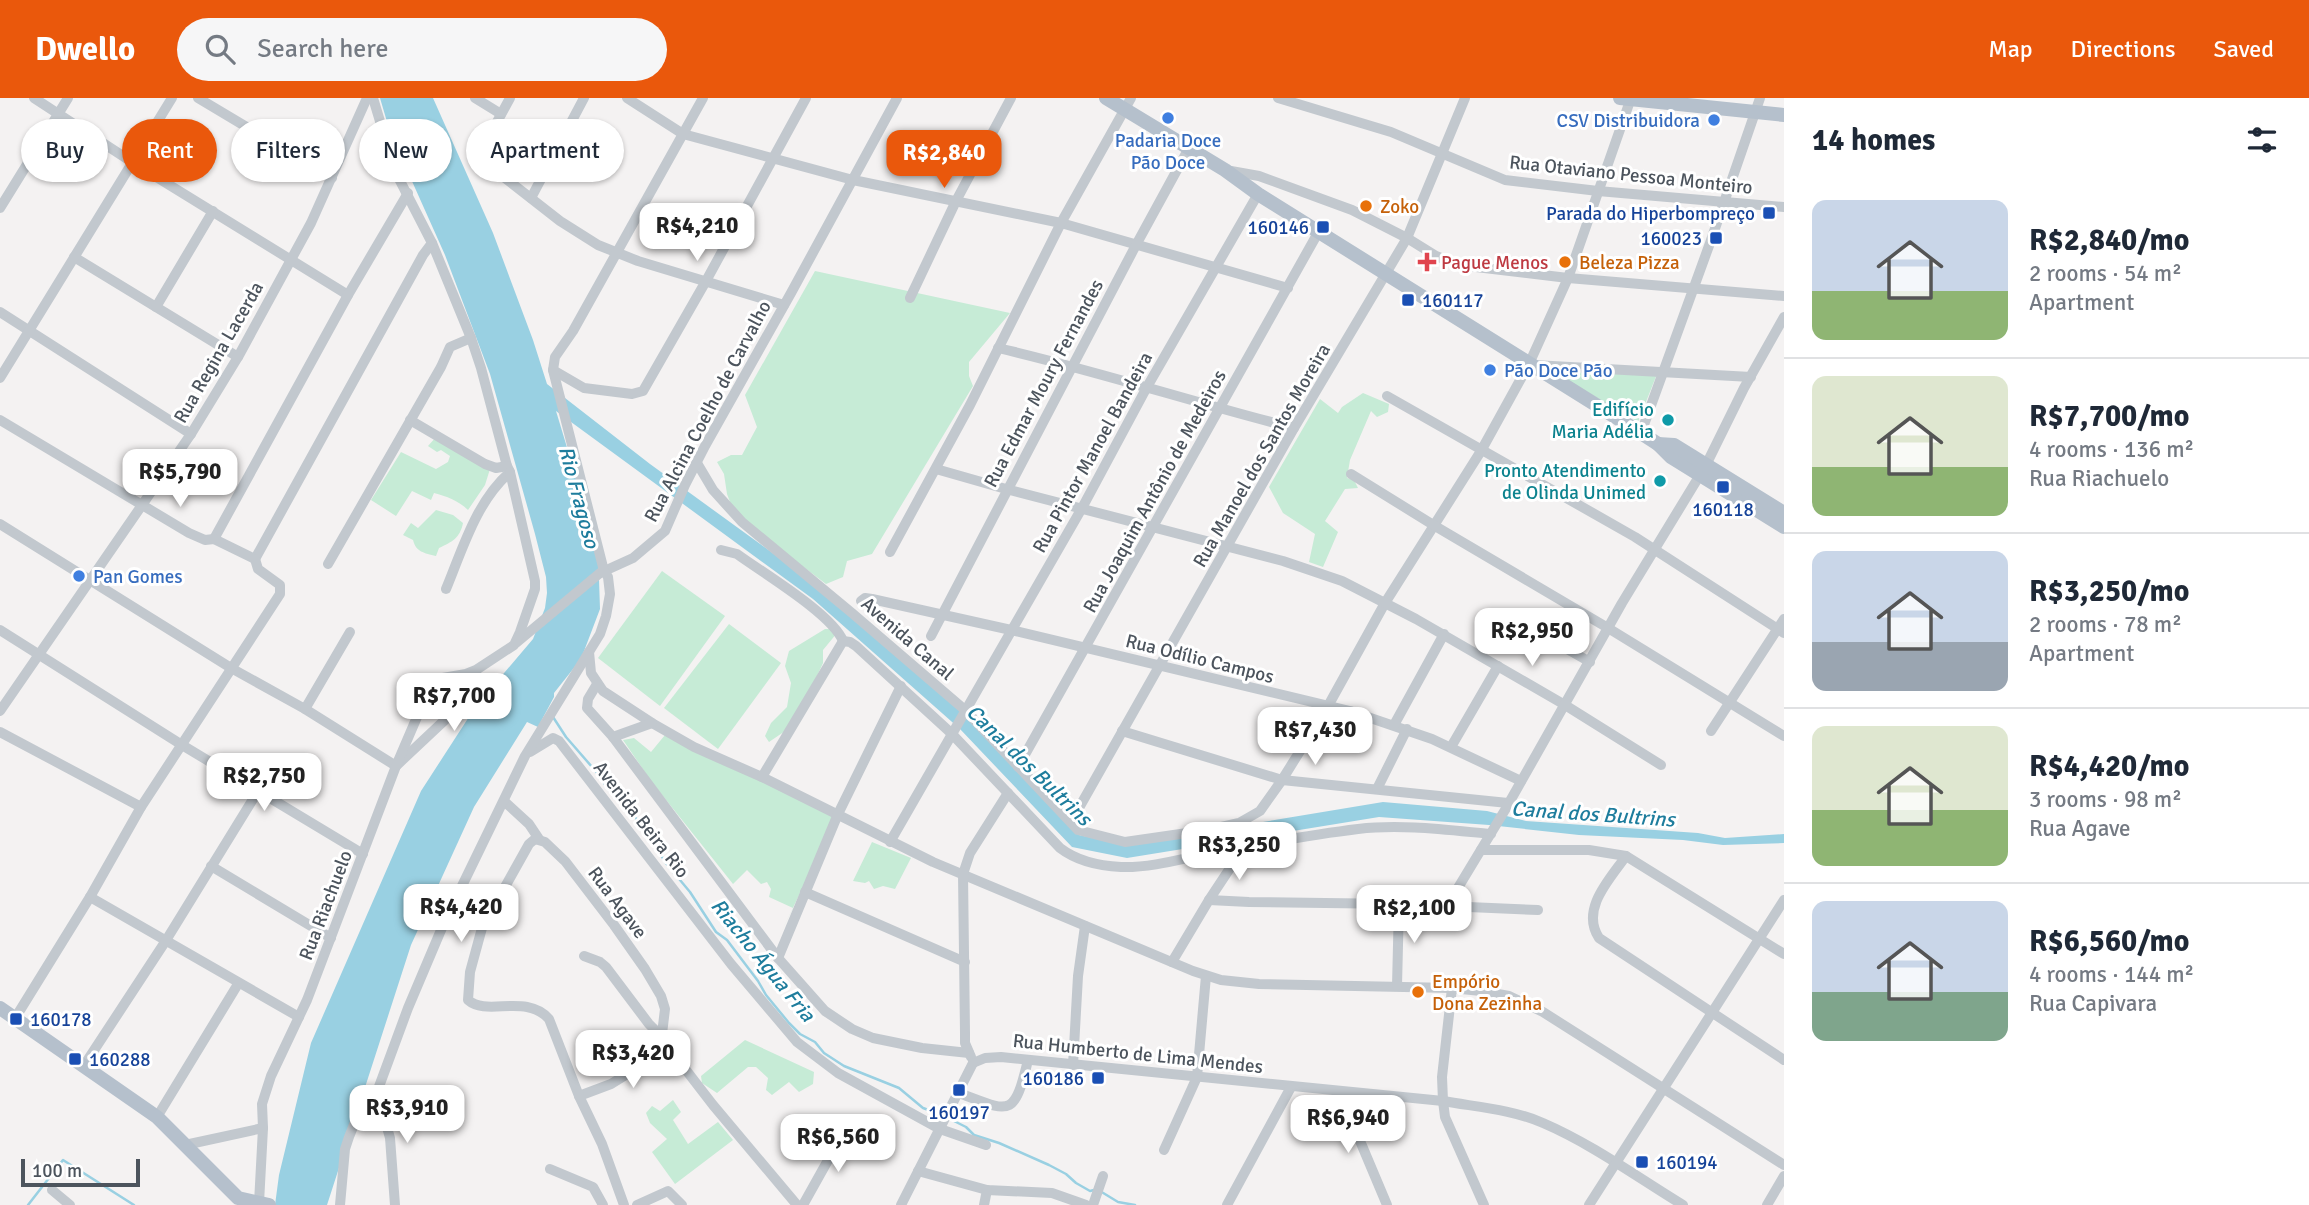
<!DOCTYPE html>
<meta charset="utf-8">
<style>
body{margin:0;font-family:Signika,sans-serif;background:#f6f6f7;color:#1f2937;height:100vh;display:flex;flex-direction:column;font-size:26px;white-space:nowrap}
*{box-sizing:border-box;margin:0}
p{font-size:23px;color:#747a83}
.icon{flex:none;width:38px;height:38px;fill:none;stroke:currentColor;stroke-width:2;stroke-linecap:round;stroke-linejoin:round}
.map{position:relative;flex:1;overflow:hidden}
.drawer{display:flex;flex-direction:column;background:#fff;width:525px}
.drawer>*{flex:none}
.banner{position:absolute;left:21px;top:21px;width:665px;height:63px;display:flex;gap:14px}
.scale{position:absolute;left:21px;bottom:18px;width:119px;box-sizing:border-box;padding-left:7px;border:4px solid #4c545d;border-top:0;font-size:19px;line-height:24px;white-space:nowrap;color:#4c545d;-webkit-text-stroke:5px #fff;paint-order:stroke}
.price{position:absolute;translate:-50% -60px;padding:0 16px;border-radius:14px;background:#fff;color:#222;font-size:23px;line-height:46px;filter:drop-shadow(0 2px 4px #0008)}
.price::after{content:'';position:absolute;left:50%;top:42px;width:21px;height:16px;margin-left:-10px;background:inherit;clip-path:polygon(0 0,100% 0,50% 100%)}
.price.selected{background:#ea580c;color:#fff}
ul{padding:0;list-style:none}
li{display:flex;align-items:center;gap:21px;height:175px;padding:0 28px}
li+li{border-top:2px solid #e0e1e3}
li span{display:grid;place-items:center;flex:none;width:196px;height:140px;border-radius:14px;color:#555}
li>.icon{margin-inline-start:auto}
span .icon{width:84px;height:84px;fill:#fffc;stroke-width:1}
li b{font-size:30px}
h2{display:flex;justify-content:space-between;align-items:center;height:84px;padding:0 28px;font-size:30px}
.pill{padding:0 24px;border-radius:32px;background:#fff;box-shadow:0 2px 5px #0004;font-size:24px;line-height:63px}
.pill.selected{background:#ea580c;color:#fff}
header{display:flex;align-items:center;gap:42px;box-sizing:border-box;height:98px;padding:0 35px;background:#ea580c;color:#fff}
header strong{font-size:33px}
nav{display:flex;gap:38px;margin-inline-start:auto;font-size:24px}
.search{width:490px;height:63px;background:#f6f6f7;display:flex;align-items:center;gap:18px;box-sizing:border-box;padding:0 24px;border-radius:38px;color:#747a83;font-size:26px}
main{display:flex;flex:1;min-height:0}
.map>svg:first-child{display:block}
</style>
<header>
<strong>Dwello</strong>
<div class="search"><svg class="icon" aria-label="search" viewBox="0 0 24 24"><circle cx="10" cy="10" r="6"/><path d="M15 15l6 6"/></svg>Search here</div>
<nav><a>Map</a><a>Directions</a><a>Saved</a></nav>
</header>
<main>
<div class="map">
<svg width="1784" height="1107" viewBox="0 0 1784 1107">
<rect width="100%" height="100%" fill="#f4f2f2"/>
<g fill="#c6ebd6">
<polygon points="815,173 1010,215 969,264 969,278 973,288 872,456 847,463 843,479 826,486 735,417 727,396 724,376 717,364 731,357 742,357 757,329 745,297"/>
<polygon points="1552,273 1657,276 1638,324"/>
<polygon points="1363,295 1389,306 1388,314 1377,319 1371,313 1350,362 1347,380 1354,382 1358,390 1345,391 1325,423 1338,434 1323,469 1309,464 1315,436 1283,415 1269,389 1320,301 1338,315 1342,309"/>
<path d="M437,338L490,371L485,387L468,412C459,403 446,398 434,395L431,402L412,393L396,418L371,402L401,354L436,371L448,364L450,358L441,352L437,354L428,348Z"/>
<path d="M436,412L453,417L463,425C460,440 452,444 439,450L436,458C424,455 416,454 413,442L403,437L411,425L418,430Z"/>
<polygon points="662,473 725,518 660,608 598,560"/>
<polygon points="729,526 781,565 718,651 664,610"/>
<polygon points="825,531 831,531 837,535 823,552 823,565 804,606 791,629 769,644 765,638 771,625 787,609 791,585 785,568 789,553"/>
<polygon points="665,637 838,716 777,843 793,810 769,799 771,791 767,784 761,786 747,772 733,786 651,683 623,642 634,640 651,654"/>
<polygon points="872,744 911,760 895,791 883,788 874,791 869,783 865,785 853,783"/>
<polygon points="745,942 814,974 813,986 799,994 789,984 772,997 766,992 768,980 756,969 748,969 717,995 702,985 701,978"/>
<polygon points="673,1002 681,1014 673,1022 688,1046 718,1024 733,1042 675,1086 652,1054 667,1041 650,1025 646,1015 652,1008 660,1013"/>
</g>
<polygon fill="#99d0e2" points="380,0 433,0 493,135 533,242 547,286 650,366 807,480 968,619 1079,737 1125,747 1383,704 1487,713 1526,723 1698,735 1725,740 1784,736 1784,745 1723,747 1683,742 1579,737 1489,727 1379,719 1127,760 1072,749 960,631 813,501 556,313 598,452 600,511 581,561 554,595 554,599 538,629 527,624 474,709 411,847 327,1107 275,1107 279,1077 311,945 421,693 476,608 533,541 545,510 547,495 546,479 535,436 490,276 445,157 390,34"/>
<g fill="none" stroke-linecap="round" stroke-linejoin="round">
<g stroke="#99d0e2" stroke-width="2.5">
<polyline points="553,619 566,639 599,677 608,691 619,700 628,714 644,727 665,764 690,794 716,834 727,842 758,883 766,897 789,925 800,936 815,944 824,955 844,968 899,990 923,1010 942,1017"/>
<polyline points="948,1020 966,1029 974,1037 999,1045 1049,1067 1066,1076 1076,1085 1090,1093 1094,1092"/>
<polyline points="1100,1093 1118,1104 1135,1107"/>
<polyline points="28,1107 63,1062 134,1107"/>
</g>
<g stroke="#c2c8ce" stroke-width="10">
<polyline points="34,0 132,64 348,197"/>
<polyline points="198,0 332,80"/>
<polyline points="373,0 395,73 432,145 471,240 481,270 507,368"/>
<polyline points="475,0 501,16"/>
<polyline points="510,0 478,59 560,123 598,147 638,163 784,207"/>
<polyline points="627,0 683,36 853,82 1061,125 1288,190"/>
<polyline points="1278,0 1391,34 1505,82 1598,93 1784,109"/>
<polyline points="1231,73 1259,78 1352,112 1407,140 1436,158 1459,167 1568,180 1784,198"/>
<polyline points="408,95 348,197 214,441 255,461 423,157 432,145"/>
<polyline points="531,100 584,0"/>
<polyline points="0,110 68,0"/>
<polyline points="74,159 238,259"/>
<polyline points="910,200 956,103 1011,0"/>
<polyline points="156,209 213,113"/>
<polyline points="0,214 191,336"/>
<path d="M998,250C1098,273 1195,305 1294,330"/>
<polyline points="1534,267 1751,279"/>
<polyline points="553,272 584,290 632,296 643,293 706,183 806,0"/>
<polyline points="0,280 172,0"/>
<polyline points="1387,298 1635,439 1784,535"/>
<polyline points="0,322 189,435 205,442 214,441"/>
<polyline points="410,322 485,366 496,370 507,368 509,372"/>
<polyline points="1641,335 1710,145 1760,0"/>
<polyline points="697,365 713,392 742,424 852,515 965,612 1078,732 1125,744 1208,732 1239,725 1260,713 1282,682 1328,608 1385,505 1481,353 1529,266 1568,180 1631,0"/>
<polyline points="936,371 1006,391 1283,463 1342,483 1416,521 1565,607 1661,667"/>
<polyline points="1351,376 1435,428 1608,530 1784,638"/>
<polyline points="0,426 231,570 305,611 396,668 447,620 475,573"/>
<path d="M721,452L737,456C763,475 832,516 843,543"/>
<polyline points="890,454 970,307 1061,125 1131,0"/>
<polyline points="328,466 441,269 450,249 471,240"/>
<path d="M446,491C463,450 476,404 510,374"/>
<polyline points="861,503 865,500 872,501 1011,532 1350,613 1432,641 1521,683"/>
<polyline points="1530,530 1590,564"/>
<polyline points="0,532 182,647 363,756"/>
<polyline points="931,538 1136,147 1189,50"/>
<path d="M843,543L850,544L856,548L951,635L1060,750C1077,763 1100,768 1121,769C1150,770 1181,761 1210,755C1259,746 1309,737 1358,731C1402,726 1447,732 1491,736"/>
<polyline points="516,545 600,475 633,460 665,433 685,387 705,348 791,195 897,0"/>
<polyline points="589,554 591,575 603,593 652,625 694,649 764,680 933,764 1193,873 1221,882 1259,886 1452,890 1481,893 1509,898 1543,914 1784,1067"/>
<polyline points="597,586 588,601 587,610 613,639 778,860 825,913 852,931 873,940 922,950 969,955"/>
<polyline points="305,611 350,534"/>
<polyline points="0,613 191,336 238,259 311,125 367,0"/>
<polyline points="1394,627 1444,536"/>
<polyline points="1122,633 1282,682 1508,705"/>
<polyline points="1711,633 1784,521"/>
<polyline points="0,634 141,709"/>
<polyline points="613,639 652,625"/>
<polyline points="1451,649 1498,568"/>
<polyline points="530,654 553,640 559,643 731,866 797,944 838,975 940,1031 986,1047"/>
<polyline points="1018,669 1319,133"/>
<polyline points="762,679 843,543"/>
<polyline points="1377,691 1407,631"/>
<polyline points="504,703 529,726 539,741"/>
<polyline points="1071,724 1294,330 1407,140 1465,0"/>
<polyline points="890,744 1082,410 1147,289 1258,96"/>
<polyline points="1481,752 1589,752 1626,758 1784,856"/>
<path d="M1626,758C1610,781 1580,811 1599,840L1784,962"/>
<polyline points="211,768 331,840"/>
<polyline points="805,794 965,864"/>
<polyline points="90,799 299,919"/>
<polyline points="1209,802 1249,804 1399,806 1538,812"/>
<polyline points="1447,808 1505,712 1622,505 1706,367 1744,290 1784,219"/>
<polyline points="584,858 600,864 606,869 649,926 663,940"/>
<polyline points="778,860 838,716 901,588"/>
<polyline points="1172,864 1209,802 1244,749"/>
<polyline points="1397,888 1399,806"/>
<polyline points="1452,890 1442,979 1443,1003 1445,1019 1484,1107"/>
<polyline points="14,922 90,799 141,709 280,496 280,487 258,471 255,461"/>
<polyline points="971,959 965,945 965,935 963,776 970,755 1008,695"/>
<path d="M973,965L985,960L1001,959L1443,1003C1476,1009 1511,1011 1543,1025C1592,1046 1637,1079 1683,1107"/>
<polyline points="1073,967 1078,878 1085,828"/>
<polyline points="83,969 165,844 258,693"/>
<polyline points="1339,993 1387,1107"/>
<polyline points="377,994 390,1040 395,1107"/>
<path d="M959,995C1010,1014 1014,1021 1028,962"/>
<polyline points="579,998 611,986 669,950"/>
<polyline points="157,1019 238,886"/>
<polyline points="185,1047 263,1030"/>
<polyline points="1164,1052 1197,979 1206,878"/>
<polyline points="550,1071 593,1089 603,1107"/>
<polyline points="918,1073 987,1092 1052,1095 1086,1107"/>
<polyline points="52,1092 70,1107"/>
<polyline points="259,1105 263,1030 262,1006 271,978 307,902 396,668 423,605 437,581 466,576 476,572 514,547 520,534 535,491 535,483 510,374"/>
<polyline points="340,1107 345,1051 349,1039 359,1014 377,994 408,910 444,825 525,658 600,536 606,518 610,496 608,479 604,473 553,272 555,259 573,233 703,0"/>
<path d="M624,1107L602,1046L579,998L549,921C526,895 487,919 468,902L470,874L482,830L529,746L535,741L545,744L565,763L614,827L645,871L661,898L665,911L662,936L669,950L713,1007L797,1107"/>
<polyline points="637,1107 668,1093 682,1107"/>
<polyline points="803,1107 846,1030"/>
<polyline points="901,1107 973,965"/>
<polyline points="984,1107 987,1092"/>
<polyline points="1093,1107 1103,1078"/>
<polyline points="1227,1107 1291,989"/>
<polyline points="1589,1107 1784,802"/>
<polyline points="1767,1107 1784,1078"/>
</g>
<g stroke="#b5c0cc" stroke-width="14">
<polyline points="1106,0 1225,72 1258,96 1641,335 1658,346 1671,359 1784,429"/>
<polyline points="1620,0 1784,17"/>
<polyline points="1658,346 1674,347 1784,415"/>
<polyline points="0,910 157,1019 238,1100 269,1107"/>
</g>
</g>
<g fill="#3f7fe0" stroke="#fff" stroke-width="2.5">
<circle cx="1168" cy="20" r="7"/>
<circle cx="1714" cy="22" r="7"/>
<circle cx="1490" cy="272" r="7"/>
<circle cx="79" cy="478" r="7"/>
</g>
<g fill="#e8710a" stroke="#fff" stroke-width="2.5">
<circle cx="1366" cy="108" r="7"/>
<circle cx="1565" cy="164" r="7"/>
<circle cx="1418" cy="894" r="7"/>
</g>
<g fill="#1a4fb4" stroke="#fff" stroke-width="2.5">
<rect x="1762" y="108" width="14" height="14" rx="3.5"/>
<rect x="1316" y="122" width="14" height="14" rx="3.5"/>
<rect x="1709" y="133" width="14" height="14" rx="3.5"/>
<rect x="1401" y="195" width="14" height="14" rx="3.5"/>
<rect x="1716" y="382" width="14" height="14" rx="3.5"/>
<rect x="9" y="914" width="14" height="14" rx="3.5"/>
<rect x="68" y="954" width="14" height="14" rx="3.5"/>
<rect x="1091" y="973" width="14" height="14" rx="3.5"/>
<rect x="952" y="985" width="14" height="14" rx="3.5"/>
<rect x="1635" y="1057" width="14" height="14" rx="3.5"/>
</g>
<path fill="#e0444e" stroke="#fff" stroke-width="2.5" d="M1423.5 153.5h7v7h7v7h-7v7h-7v-7h-7v-7h7z"/>
<g fill="#0f9aa8" stroke="#fff" stroke-width="2.5">
<circle cx="1668" cy="322" r="7"/>
<circle cx="1660" cy="383" r="7"/>
</g>
<g text-anchor="middle" stroke-width="6" stroke-linejoin="round" paint-order="stroke">
<g font-size="19" fill="#366cbe" stroke="#fff" text-anchor="start">
<text x="1700" y="29" text-anchor="end">CSV Distribuidora</text>
<text x="1168" y="49" text-anchor="middle">Padaria Doce<tspan x="1168" dy="22">Pão Doce</tspan></text>
<text x="1504" y="279">Pão Doce Pão</text>
<text x="93" y="485">Pan Gomes</text>
</g>
<g font-size="19" fill="#4c545d" stroke="#fff">
<text transform="translate(1631 76) rotate(6)" y="7">Rua Otaviano Pessoa Monteiro</text>
<text transform="translate(218 254) rotate(-60)" y="7">Rua Regina Lacerda</text>
<text transform="translate(1043 285) rotate(-62)" y="7">Rua Edmar Moury Fernandes</text>
<text transform="translate(707 313) rotate(-62)" y="7">Rua Alcina Coelho de Carvalho</text>
<text transform="translate(1092 354) rotate(-61)" y="7">Rua Pintor Manoel Bandeira</text>
<text transform="translate(1261 357) rotate(-60)" y="7">Rua Manoel dos Santos Moreira</text>
<text transform="translate(1154 393) rotate(-61)" y="7">Rua Joaquim Antônio de Medeiros</text>
<text transform="translate(908 540) rotate(41)" y="7">Avenida Canal</text>
<text transform="translate(1200 560) rotate(14)" y="7">Rua Odílio Campos</text>
<text transform="translate(642 721) rotate(52)" y="7">Avenida Beira Rio</text>
<text transform="translate(618 804) rotate(53)" y="7">Rua Agave</text>
<text transform="translate(325 807) rotate(-69)" y="7">Rua Riachuelo</text>
<text transform="translate(1138 955) rotate(6)" y="7">Rua Humberto de Lima Mendes</text>
</g>
<g font-size="19" fill="#c56008" stroke="#fff" text-anchor="start">
<text x="1380" y="115">Zoko</text>
<text x="1579" y="171">Beleza Pizza</text>
<text x="1432" y="890">Empório<tspan x="1432" dy="22">Dona Zezinha</tspan></text>
</g>
<g font-size="19" fill="#164399" stroke="#fff" text-anchor="end">
<text x="1755" y="122">Parada do Hiperbompreço</text>
<text x="1309" y="136">160146</text>
<text x="1702" y="147">160023</text>
<text x="1422" y="209" text-anchor="start">160117</text>
<text x="1723" y="418" text-anchor="middle">160118</text>
<text x="30" y="928" text-anchor="start">160178</text>
<text x="89" y="968" text-anchor="start">160288</text>
<text x="1084" y="987">160186</text>
<text x="959" y="1021" text-anchor="middle">160197</text>
<text x="1656" y="1071" text-anchor="start">160194</text>
</g>
<g font-size="19" fill="#be3a42" stroke="#fff" text-anchor="start">
<text x="1441" y="171">Pague Menos</text>
</g>
<g font-size="19" fill="#0d838f" stroke="#fff" text-anchor="end">
<text x="1654" y="318">Edifício<tspan x="1654" dy="22">Maria Adélia</tspan></text>
<text x="1646" y="379">Pronto Atendimento<tspan x="1646" dy="22">de Olinda Unimed</tspan></text>
</g>
<g font-size="21" font-style="italic" fill="#1e7d9d" stroke="#fff">
<text transform="translate(579 399) rotate(75)" y="7">Rio Fragoso</text>
<text transform="translate(1029 667) rotate(44)" y="7">Canal dos Bultrins</text>
<text transform="translate(1593 716) rotate(4)" y="7">Canal dos Bultrins</text>
<text transform="translate(763 862) rotate(51)" y="7">Riacho Água Fria</text>
</g>
</g>
</svg>
<div class="scale">100 m</div>
<b class="price selected" style="left:944px;top:92px">R$2,840</b>
<b class="price" style="left:697px;top:165px">R$4,210</b>
<b class="price" style="left:180px;top:411px">R$5,790</b>
<b class="price" style="left:1532px;top:570px">R$2,950</b>
<b class="price" style="left:454px;top:635px">R$7,700</b>
<b class="price" style="left:1315px;top:669px">R$7,430</b>
<b class="price" style="left:264px;top:715px">R$2,750</b>
<b class="price" style="left:1239px;top:784px">R$3,250</b>
<b class="price" style="left:461px;top:846px">R$4,420</b>
<b class="price" style="left:1414px;top:847px">R$2,100</b>
<b class="price" style="left:633px;top:992px">R$3,420</b>
<b class="price" style="left:407px;top:1047px">R$3,910</b>
<b class="price" style="left:1348px;top:1057px">R$6,940</b>
<b class="price" style="left:838px;top:1076px">R$6,560</b>
<div class="banner">
<a class="pill">Buy</a>
<a class="pill selected">Rent</a>
<a class="pill">Filters</a>
<a class="pill">New</a>
<a class="pill">Apartment</a>
</div>
</div>
<section class="drawer">
<h2>14 homes<svg class="icon" aria-label="filters" viewBox="0 0 24 24"><path d="M4 7h16M4 17h16"/><circle cx="9" cy="7" r="2"/><circle cx="15" cy="17" r="2"/></svg></h2>
<ul>
<li><span style="background:linear-gradient(#c9d6e8 65%,#8fb573 0)"><svg class="icon" aria-label="home" viewBox="0 0 24 24"><path d="M3 11l9-7 9 7M6 9v11h12V9"/></svg></span><div><b>R$2,840/mo</b><p>2 rooms · 54 m²</p><p>Apartment</p></div></li>
<li><span style="background:linear-gradient(#dfe7d0 65%,#8fb573 0)"><svg class="icon" aria-label="home" viewBox="0 0 24 24"><path d="M3 11l9-7 9 7M6 9v11h12V9"/></svg></span><div><b>R$7,700/mo</b><p>4 rooms · 136 m²</p><p>Rua Riachuelo</p></div></li>
<li><span style="background:linear-gradient(#c9d6e8 65%,#9aa5b1 0)"><svg class="icon" aria-label="home" viewBox="0 0 24 24"><path d="M3 11l9-7 9 7M6 9v11h12V9"/></svg></span><div><b>R$3,250/mo</b><p>2 rooms · 78 m²</p><p>Apartment</p></div></li>
<li><span style="background:linear-gradient(#dfe7d0 60%,#8fb573 0)"><svg class="icon" aria-label="home" viewBox="0 0 24 24"><path d="M3 11l9-7 9 7M6 9v11h12V9"/></svg></span><div><b>R$4,420/mo</b><p>3 rooms · 98 m²</p><p>Rua Agave</p></div></li>
<li><span style="background:linear-gradient(#c9d6e8 65%,#7fa58c 0)"><svg class="icon" aria-label="home" viewBox="0 0 24 24"><path d="M3 11l9-7 9 7M6 9v11h12V9"/></svg></span><div><b>R$6,560/mo</b><p>4 rooms · 144 m²</p><p>Rua Capivara</p></div></li>
</ul>
</section>
</main>
